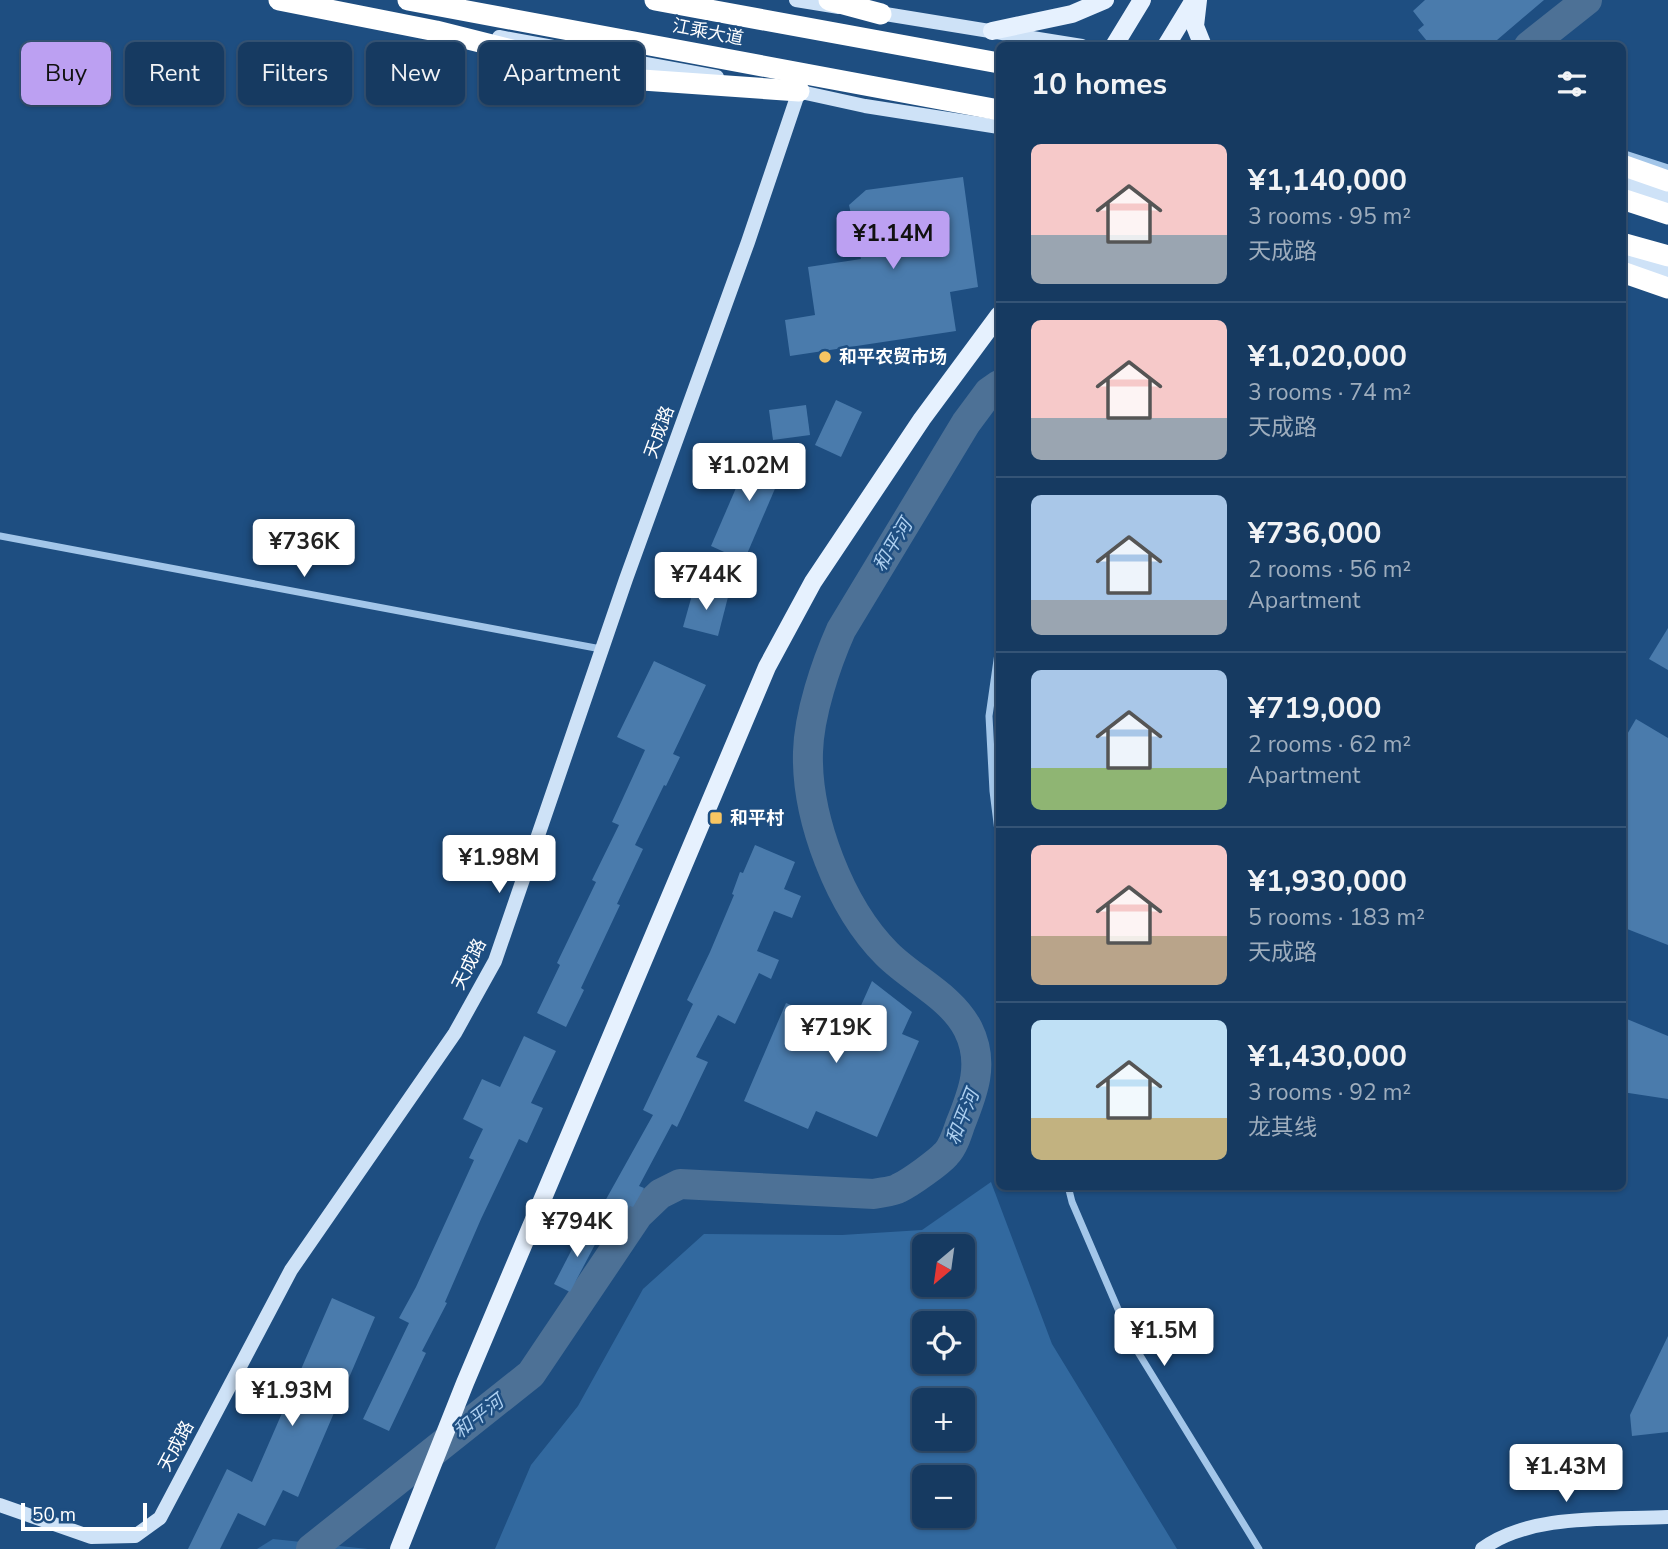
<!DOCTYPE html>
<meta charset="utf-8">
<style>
body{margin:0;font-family:"Nunito Sans","Noto Sans SC",sans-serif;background:#23456a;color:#f1f3f6;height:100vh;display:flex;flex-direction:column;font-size:26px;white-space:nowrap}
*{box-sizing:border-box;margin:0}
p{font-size:23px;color:#9eadbd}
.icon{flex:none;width:38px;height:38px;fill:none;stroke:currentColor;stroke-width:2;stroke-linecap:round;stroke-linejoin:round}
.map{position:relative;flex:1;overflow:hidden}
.side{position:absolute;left:996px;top:42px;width:630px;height:1148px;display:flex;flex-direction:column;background:#163a61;border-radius:10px;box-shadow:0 2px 5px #0004,0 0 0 2px #355476}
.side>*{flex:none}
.top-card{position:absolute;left:21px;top:42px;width:665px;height:63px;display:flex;gap:14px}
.needle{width:46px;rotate:209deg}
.controls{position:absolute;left:912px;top:1234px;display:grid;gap:14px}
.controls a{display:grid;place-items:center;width:63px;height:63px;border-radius:10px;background:#163a61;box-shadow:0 2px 5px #0004,0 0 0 2px #355476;font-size:35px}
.scale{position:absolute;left:21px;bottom:18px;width:126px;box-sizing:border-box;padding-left:7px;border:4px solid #fff;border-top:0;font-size:19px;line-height:24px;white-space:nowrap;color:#fff;-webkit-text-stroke:5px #1e4e81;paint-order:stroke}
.price{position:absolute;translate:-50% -60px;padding:0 16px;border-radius:7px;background:#fff;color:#222;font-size:23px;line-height:46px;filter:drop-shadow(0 2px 4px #0008)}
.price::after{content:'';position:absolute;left:50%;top:42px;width:21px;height:16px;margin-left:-10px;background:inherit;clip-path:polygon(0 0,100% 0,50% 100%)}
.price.selected{background:#bca0f2;color:#111}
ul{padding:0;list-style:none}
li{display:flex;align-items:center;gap:21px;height:175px;padding:0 35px}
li+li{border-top:2px solid #355476}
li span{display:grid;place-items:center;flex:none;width:196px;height:140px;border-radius:10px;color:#555}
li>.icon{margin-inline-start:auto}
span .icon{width:84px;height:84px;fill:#fffc;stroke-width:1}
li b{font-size:30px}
h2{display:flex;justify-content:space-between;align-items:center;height:84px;padding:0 35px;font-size:30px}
.pill{padding:0 24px;border-radius:10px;background:#163a61;box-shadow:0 2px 5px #0004,0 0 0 2px #355476;font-size:24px;line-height:63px}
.pill.selected{background:#bca0f2;color:#111}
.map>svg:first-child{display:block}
</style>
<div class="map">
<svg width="1668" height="1549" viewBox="0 0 1668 1549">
<rect width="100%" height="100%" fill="#1e4e81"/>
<g fill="#32699f" fill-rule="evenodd">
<path d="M991,1182L1052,1344L1177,1549H495L531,1465L578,1406L643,1289L704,1234L842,1235L922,1230ZM924,1246H962V1284H924ZM924,1323H962V1362H924ZM924,1400H962V1438H924ZM924,1477H962V1516H924Z"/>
<polygon points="273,1539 368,1549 257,1549"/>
</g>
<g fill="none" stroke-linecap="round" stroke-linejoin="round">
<g stroke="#4d7196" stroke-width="30">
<polyline points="1529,46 1587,0"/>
<path d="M311,1549L531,1374L638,1215L660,1194L680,1184L874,1194C882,1192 892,1192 899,1188C910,1183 939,1162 946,1154C953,1147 957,1134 960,1125C973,1093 985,1063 968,1029C951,996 913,980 887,954C840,907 806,818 808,752C809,714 826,664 841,630L966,423L989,392L999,385"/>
</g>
</g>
<g fill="#4a7bac">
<polygon points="1425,0 1544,0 1490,46 1431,46 1418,30 1424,25 1413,11"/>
<polygon points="963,177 978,287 950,292 956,331 790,356 785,320 815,315 808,267 861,259 849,205 866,190"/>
<polygon points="836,400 862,412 841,457 815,445"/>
<polygon points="806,405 810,435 773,440 769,410"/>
<polygon points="755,444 786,458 786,463 744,561 711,546"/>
<polygon points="694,588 728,597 718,636 683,627"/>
<polygon points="1668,628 1668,670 1649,659"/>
<polygon points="654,661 706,685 673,754 680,757 666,786 664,785 635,845 643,849 617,904 620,905 581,988 584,990 566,1027 537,1013 560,965 557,963 596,882 592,880 619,825 612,822 645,750 617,737"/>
<polygon points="1636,719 1668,738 1668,945 1622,927 1622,743"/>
<polygon points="755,845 795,862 784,889 801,896 792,918 774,911 757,951 779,960 771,979 759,973 735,1024 718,1015 696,1057 708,1062 677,1127 672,1124 639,1186 644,1188 633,1207 630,1206 620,1224 617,1222 608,1238 590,1228 653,1115 643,1110 693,1004 687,1000 710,952 734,895 732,894 740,872 743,873"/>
<polygon points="872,981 912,1012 902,1034 919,1041 877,1137 816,1111 808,1129 744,1101 786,1003 850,1030"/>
<polygon points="1622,1017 1668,1036 1668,1099 1622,1092"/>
<polygon points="524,1036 556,1051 531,1103 543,1108 527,1143 519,1139 481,1219 445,1302 447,1303 422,1351 426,1353 389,1431 363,1419 409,1323 399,1318 416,1287 474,1160 469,1158 483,1129 463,1119 482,1079 500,1087"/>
<polygon points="584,1226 600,1235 570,1292 554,1284"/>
<polygon points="332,1298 375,1317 298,1497 283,1490 265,1526 238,1513 220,1549 188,1549 227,1469 252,1482"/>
<polygon points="1668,1336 1668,1432 1632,1436 1630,1415"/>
</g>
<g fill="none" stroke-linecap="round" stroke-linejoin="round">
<g stroke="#a3c6e9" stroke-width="7">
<polyline points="1622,153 1668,168"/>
<polyline points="0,536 601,649"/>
<polyline points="999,646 989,716 993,791 999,839"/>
<polyline points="1068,1186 1072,1202 1133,1344 1259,1549"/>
</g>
<g stroke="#cee2f7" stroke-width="14">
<polyline points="796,0 839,7"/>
<polyline points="873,12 1082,46"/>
<polyline points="499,37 717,77"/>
<polyline points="792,90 865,106 999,127"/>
<polyline points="1622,182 1668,198"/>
<polyline points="1622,258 1668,271"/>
<polyline points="0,1505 91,1537 135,1536 160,1518 291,1270 455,1033 495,961 626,579 748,242 799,91"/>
<path d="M1482,1549C1531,1513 1609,1520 1668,1517"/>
</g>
<g stroke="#e6f1fe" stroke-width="18">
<polyline points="1198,0 1195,26 1203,46"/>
<polyline points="992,31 1072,14 1105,0"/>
<polyline points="1114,46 1142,0"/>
<polyline points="1166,46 1194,0"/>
<polyline points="399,1549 465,1383 767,667 813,582 922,419 999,315"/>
</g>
<g stroke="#fff" stroke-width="21">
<polyline points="279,0 436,31 628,79 799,91"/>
<polyline points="408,0 999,110"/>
<polyline points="655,0 999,63"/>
<polyline points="829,0 881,14"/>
<polyline points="1622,165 1668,181"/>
<polyline points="1622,199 1668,214"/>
<polyline points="1622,243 1668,256"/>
<polyline points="1622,272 1668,288"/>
</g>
</g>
<g fill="#f8c562" stroke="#1e4e81" stroke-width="2.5">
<circle cx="825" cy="357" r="7"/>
<rect x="709" y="811" width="14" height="14" rx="3.5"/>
</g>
<g text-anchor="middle" stroke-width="5" stroke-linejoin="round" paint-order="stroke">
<g font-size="18" fill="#fff" stroke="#1e4e81">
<text transform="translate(708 32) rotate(11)" y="6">江乘大道</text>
<text transform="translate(659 432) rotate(-70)" y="6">天成路</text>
<text transform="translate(469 964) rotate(-64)" y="6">天成路</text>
<text transform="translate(176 1446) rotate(-62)" y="6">天成路</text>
</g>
<g font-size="18" font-weight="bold" fill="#fff" stroke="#1e4e81" text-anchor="start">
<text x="839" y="363">和平农贸市场</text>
<text x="730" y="824">和平村</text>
</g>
<g font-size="19" font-style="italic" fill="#aed0f0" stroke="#1e4e81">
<text transform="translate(892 545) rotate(-59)" y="7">和平河</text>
<text transform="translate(962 1117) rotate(-68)" y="7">和平河</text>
<text transform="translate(478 1416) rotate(-38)" y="7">和平河</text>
</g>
</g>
</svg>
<div class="controls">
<a><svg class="needle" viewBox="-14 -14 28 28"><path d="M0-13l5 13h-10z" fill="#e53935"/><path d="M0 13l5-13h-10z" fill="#9eadbd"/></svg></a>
<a><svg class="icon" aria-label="locate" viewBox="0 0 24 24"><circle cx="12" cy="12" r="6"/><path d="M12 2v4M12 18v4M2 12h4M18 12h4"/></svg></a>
<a>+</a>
<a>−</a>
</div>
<div class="scale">50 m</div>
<b class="price selected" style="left:893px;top:271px">¥1.14M</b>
<b class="price" style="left:749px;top:503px">¥1.02M</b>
<b class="price" style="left:304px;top:579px">¥736K</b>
<b class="price" style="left:706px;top:612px">¥744K</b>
<b class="price" style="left:499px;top:895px">¥1.98M</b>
<b class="price" style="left:836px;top:1065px">¥719K</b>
<b class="price" style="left:577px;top:1259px">¥794K</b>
<b class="price" style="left:1164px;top:1368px">¥1.5M</b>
<b class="price" style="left:292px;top:1428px">¥1.93M</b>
<b class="price" style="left:1566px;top:1504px">¥1.43M</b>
<div class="top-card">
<a class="pill selected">Buy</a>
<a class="pill">Rent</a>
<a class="pill">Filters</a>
<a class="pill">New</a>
<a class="pill">Apartment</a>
</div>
<section class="side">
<h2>10 homes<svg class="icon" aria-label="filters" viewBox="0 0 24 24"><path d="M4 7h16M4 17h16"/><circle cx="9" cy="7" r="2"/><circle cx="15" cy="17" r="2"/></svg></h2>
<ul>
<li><span style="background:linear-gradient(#f6c9c9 65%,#9aa5b1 0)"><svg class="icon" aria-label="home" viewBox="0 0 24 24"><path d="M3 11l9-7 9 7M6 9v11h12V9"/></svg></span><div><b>¥1,140,000</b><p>3 rooms · 95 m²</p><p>天成路</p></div></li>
<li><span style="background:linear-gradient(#f6c9c9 70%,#9aa5b1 0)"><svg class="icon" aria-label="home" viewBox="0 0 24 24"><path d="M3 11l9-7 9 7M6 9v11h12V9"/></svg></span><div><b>¥1,020,000</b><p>3 rooms · 74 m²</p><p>天成路</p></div></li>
<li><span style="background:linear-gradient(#a9c7e8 75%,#9aa5b1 0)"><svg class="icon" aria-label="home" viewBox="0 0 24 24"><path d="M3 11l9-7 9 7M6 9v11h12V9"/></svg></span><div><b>¥736,000</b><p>2 rooms · 56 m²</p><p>Apartment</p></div></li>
<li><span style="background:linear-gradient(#a9c7e8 70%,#8fb573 0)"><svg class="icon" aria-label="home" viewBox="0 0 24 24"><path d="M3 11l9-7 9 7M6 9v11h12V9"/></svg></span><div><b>¥719,000</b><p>2 rooms · 62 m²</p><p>Apartment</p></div></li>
<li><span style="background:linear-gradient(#f6c9c9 65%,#b9a48a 0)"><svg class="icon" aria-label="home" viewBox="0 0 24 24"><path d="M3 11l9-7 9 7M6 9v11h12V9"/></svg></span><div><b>¥1,930,000</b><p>5 rooms · 183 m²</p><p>天成路</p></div></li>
<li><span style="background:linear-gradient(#bfe0f5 70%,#c2b280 0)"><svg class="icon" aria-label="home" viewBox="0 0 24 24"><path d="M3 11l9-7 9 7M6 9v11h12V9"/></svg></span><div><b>¥1,430,000</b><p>3 rooms · 92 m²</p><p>龙其线</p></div></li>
</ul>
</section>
</div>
